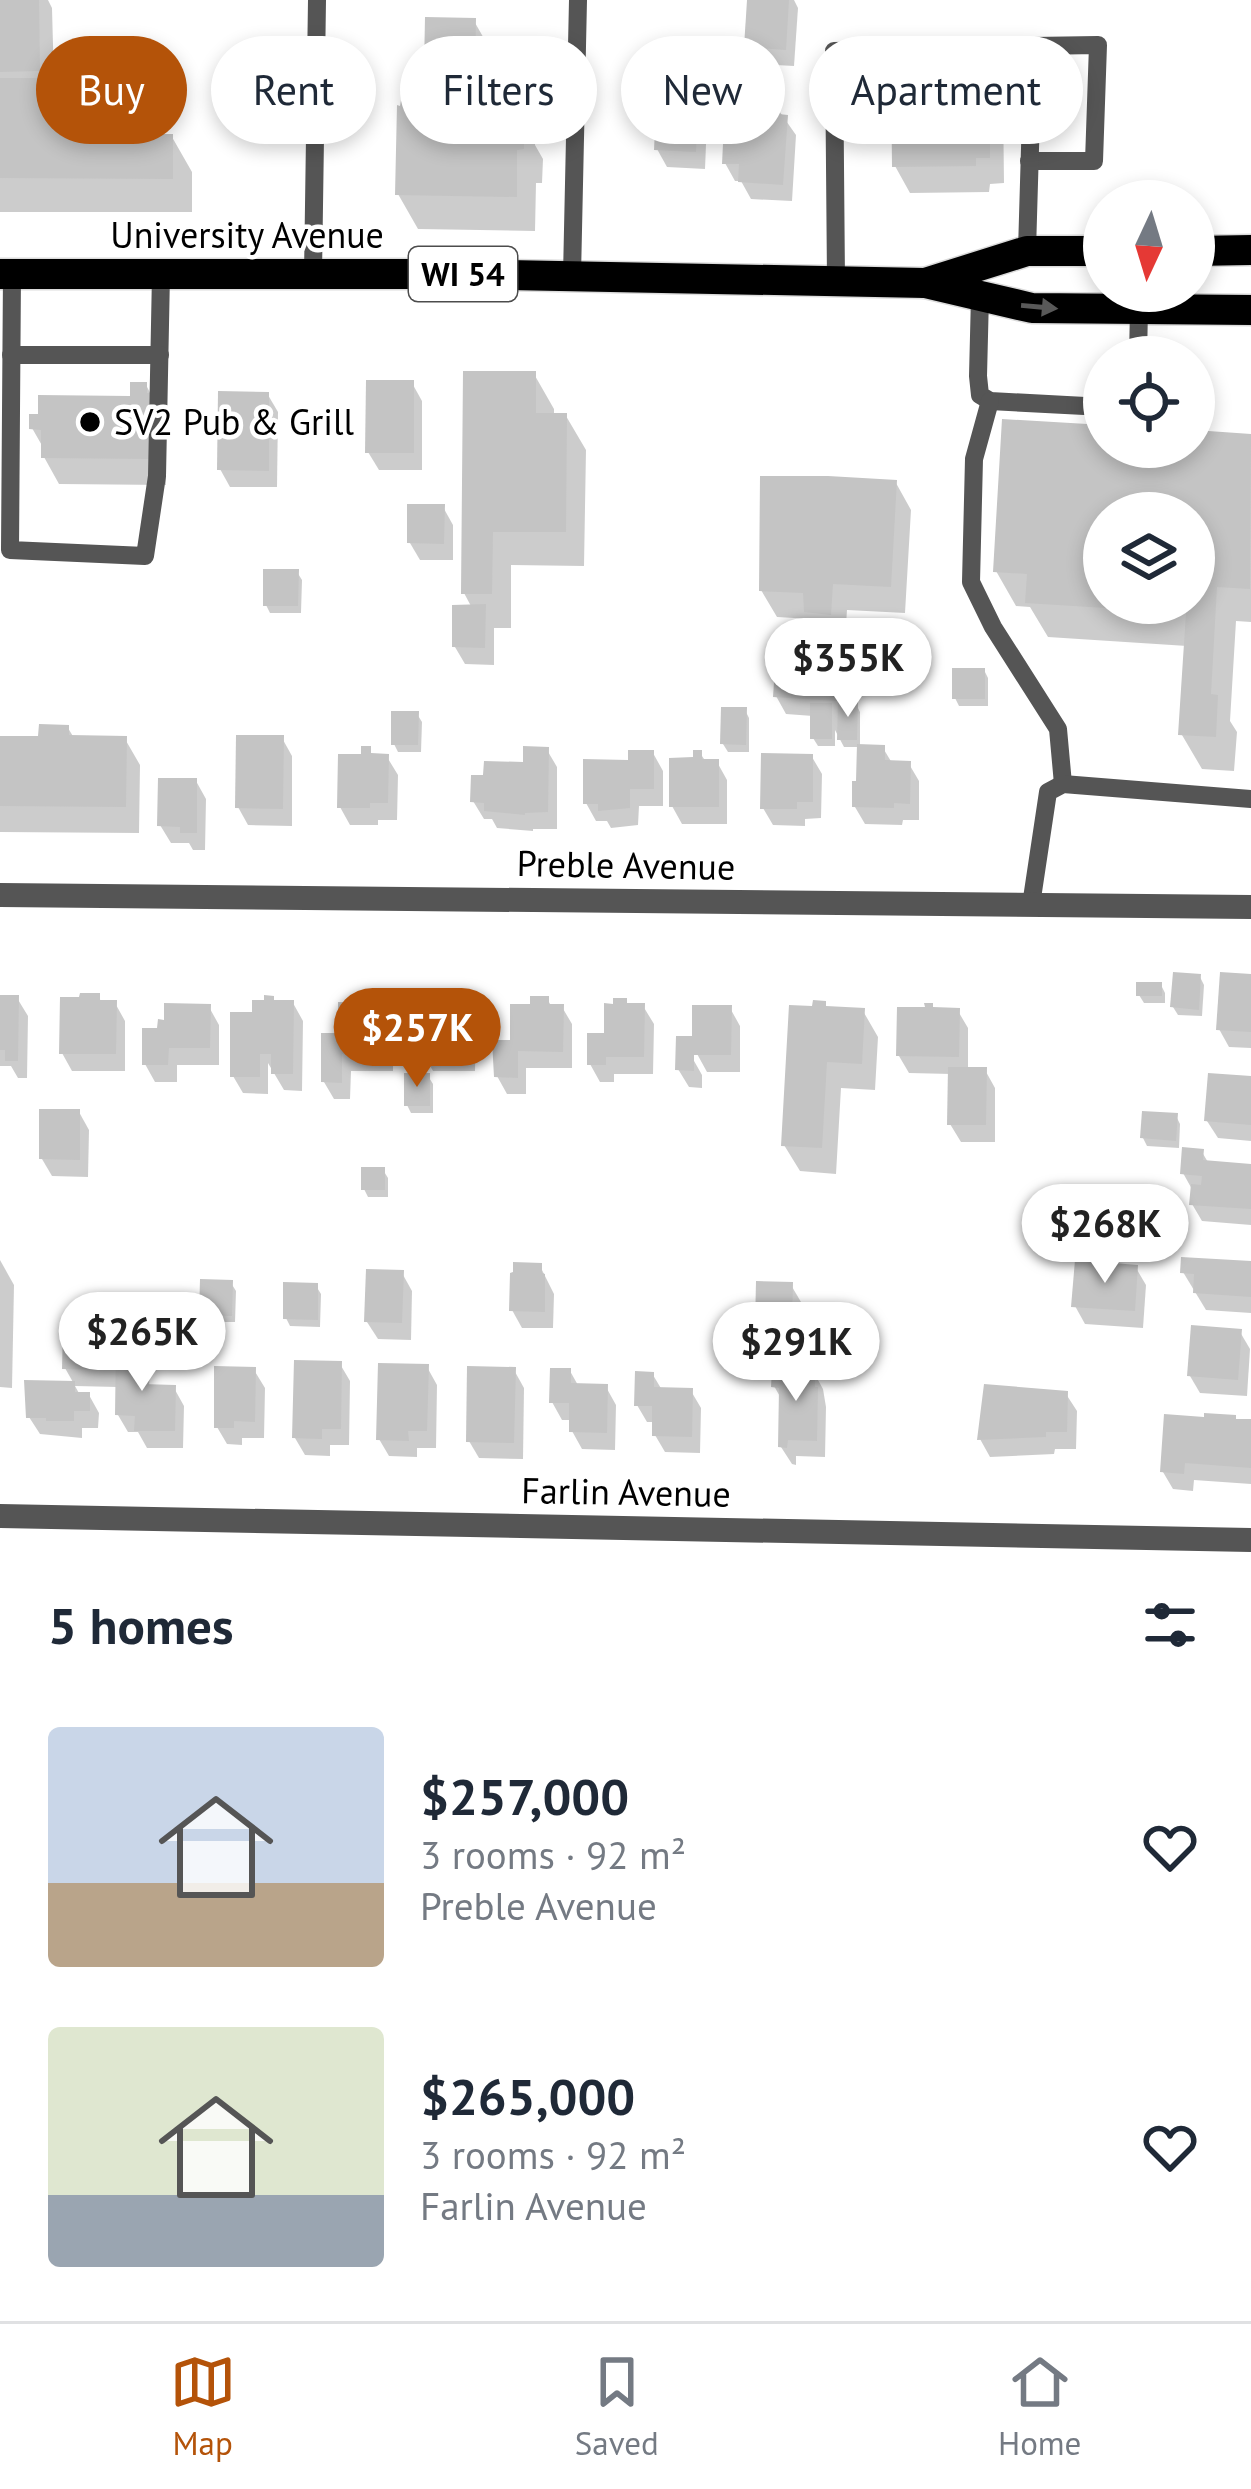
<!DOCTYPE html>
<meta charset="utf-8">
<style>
body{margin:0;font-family:"PT Sans",sans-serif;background:#f2f2f3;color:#1f2937;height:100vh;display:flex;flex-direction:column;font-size:45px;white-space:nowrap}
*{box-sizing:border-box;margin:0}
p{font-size:39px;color:#747a83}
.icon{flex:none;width:66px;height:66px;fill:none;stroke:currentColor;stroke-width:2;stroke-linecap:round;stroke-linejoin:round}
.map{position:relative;height:1553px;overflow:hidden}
.sheet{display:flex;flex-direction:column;background:#fff;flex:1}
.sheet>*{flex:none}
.top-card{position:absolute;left:36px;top:36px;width:1179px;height:108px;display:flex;gap:24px}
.needle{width:78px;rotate:184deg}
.tools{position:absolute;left:1083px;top:180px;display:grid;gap:24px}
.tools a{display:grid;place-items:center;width:132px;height:132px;border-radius:50%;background:#fff;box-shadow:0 6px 18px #0003;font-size:60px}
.price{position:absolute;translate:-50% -102px;padding:0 27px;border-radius:42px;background:#fff;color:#222;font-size:39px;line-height:78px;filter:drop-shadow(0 3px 6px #0008)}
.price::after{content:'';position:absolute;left:50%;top:72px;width:36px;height:27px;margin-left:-18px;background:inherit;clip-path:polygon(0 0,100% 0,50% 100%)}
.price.active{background:#b45309;color:#fff}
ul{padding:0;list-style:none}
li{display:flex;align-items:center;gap:36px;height:300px;padding:0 48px}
li span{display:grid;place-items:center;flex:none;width:336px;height:240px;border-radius:12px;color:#555}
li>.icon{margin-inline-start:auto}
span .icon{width:144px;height:144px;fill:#fffc;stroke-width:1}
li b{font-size:51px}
h2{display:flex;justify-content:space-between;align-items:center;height:144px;padding:0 48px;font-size:51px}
.tag{padding:0 42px;border-radius:54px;background:#fff;box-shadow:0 6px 18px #0003;font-size:42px;line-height:108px}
.tag.active{background:#b45309;color:#fff}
.tab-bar{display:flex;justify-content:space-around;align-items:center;height:168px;border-top:3px solid #e0e1e3;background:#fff;font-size:33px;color:#747a83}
.tab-bar a{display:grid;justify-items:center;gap:6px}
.tab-bar .active{color:#b45309}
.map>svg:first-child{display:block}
</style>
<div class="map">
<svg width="1251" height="1553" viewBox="0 0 1251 1553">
<rect width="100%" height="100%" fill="#fff"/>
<g fill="#0003" fill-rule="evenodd">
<polygon points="0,0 48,0 52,8 54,82 110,81 130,116 130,137 172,137 192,172 192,212 0,212"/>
<polygon points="750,0 794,0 798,8 794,66 757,64 747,46"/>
<polygon points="474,21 494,56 494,71 515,71 535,106 535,145 543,159 542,183 536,183 535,231 418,229 398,194 414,103 427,71"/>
<polygon points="691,70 708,96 705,169 667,167 657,149"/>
<polygon points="988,73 1003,100 1004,183 990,184 989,192 910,193 895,166"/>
<polygon points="756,95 763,107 777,108 796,135 792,201 751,199 741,181 735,181 725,163 742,107"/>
<polygon points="534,374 554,409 554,416 566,416 586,450 584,566 511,565 511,628 494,628 494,665 465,664 455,647 472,608 464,593"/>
<polygon points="412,383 422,401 422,470 379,470 368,452"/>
<polygon points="146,385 166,423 166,485 59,484 44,457 44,449 32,428 133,399"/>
<polygon points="268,395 278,412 277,487 230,487 220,469"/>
<path d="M1104,428V447H1194V433L1251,437V622L1236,621L1230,721L1237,732L1234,771L1202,769L1182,735L1187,646L1048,637L1030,607L1016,606L996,571ZM1104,513H1194V603H1104Z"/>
<polygon points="896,483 911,510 905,613 847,610 845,640 822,638 811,619 777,617 761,590"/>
<polygon points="443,507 453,525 453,560 420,560 410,543"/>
<polygon points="297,572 302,580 301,613 270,613 266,605"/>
<polygon points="838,661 848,678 846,704 856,704 860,712 860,748 883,748 892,763 909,764 919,781 919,820 903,820 902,825 865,824 855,807 859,784 860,747 844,747 835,730 835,746 818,746 813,738 813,716 786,714 776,696"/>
<polygon points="984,670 988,678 988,706 959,706 955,698"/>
<polygon points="745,710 749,718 749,752 728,752 723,744"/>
<polygon points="417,714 422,722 421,752 398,752 394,744"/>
<polygon points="68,728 74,738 125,739 140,765 139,833 0,832 0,739 41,739"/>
<polygon points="282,738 292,756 292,826 248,825 238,807"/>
<polygon points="369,749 373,757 387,757 398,775 397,820 378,820 378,825 350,825 340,807"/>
<polygon points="547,750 557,767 557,829 533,829 533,831 497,828 492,819 484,819 473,801 486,778 526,765"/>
<polygon points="653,753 663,771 663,806 639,806 638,825 611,828 607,821 596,821 586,803 631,763"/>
<polygon points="700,753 706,762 717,762 727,780 727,824 682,824 672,806"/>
<polygon points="812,757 822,774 821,818 805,819 805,826 773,825 763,808"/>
<polygon points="196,781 206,799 205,850 193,850 189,843 171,843 160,825"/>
<polygon points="1200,977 1204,985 1202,1016 1178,1015 1173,1007"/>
<polygon points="1251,977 1251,1048 1229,1047 1219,1029"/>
<polygon points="1161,985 1165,993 1165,1003 1144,1003 1139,995"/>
<polygon points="98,996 102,1003 115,1003 125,1021 125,1071 72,1071 62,1053"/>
<polygon points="0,998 17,998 28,1016 27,1078 18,1078 11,1066 0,1066"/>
<polygon points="547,999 552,1007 562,1007 572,1024 572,1068 526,1068 526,1094 507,1094 497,1076 533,1007"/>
<polygon points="293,1003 303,1021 302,1091 284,1090 268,1063 268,1094 243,1093 233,1076 255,1016"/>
<polygon points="383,1006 393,1023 393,1071 351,1071 350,1099 334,1099 324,1082 341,1037"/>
<polygon points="455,1006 466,1006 476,1024 475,1071 433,1071 423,1053"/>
<polygon points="628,1006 643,1006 654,1024 653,1074 614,1074 614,1082 600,1082 590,1064"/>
<polygon points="209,1007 219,1025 219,1065 177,1065 177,1082 155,1082 145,1064 160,1031"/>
<polygon points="730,1008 740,1026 740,1072 707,1072 696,1052 689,1052 702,1075 702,1088 689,1087 678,1069 695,1039"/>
<polygon points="827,1009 863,1011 878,1037 875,1090 841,1088 836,1174 800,1171 784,1145"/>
<polygon points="934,1010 958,1011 968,1028 968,1070 985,1070 995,1088 995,1142 961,1142 950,1124 951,1074 909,1073 899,1056"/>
<polygon points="428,1076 433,1084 433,1113 411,1113 407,1105"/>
<polygon points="1251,1079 1251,1141 1218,1138 1207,1121"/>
<polygon points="79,1112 89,1130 88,1177 52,1176 42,1159"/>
<polygon points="1176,1116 1180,1124 1179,1148 1147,1146 1143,1138"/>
<polygon points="1202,1152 1209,1164 1251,1167 1251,1225 1202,1221 1192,1204 1193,1191 1183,1173"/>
<polygon points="383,1170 388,1178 388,1197 368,1197 364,1189"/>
<polygon points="1164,1200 1168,1208 1167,1229 1139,1227 1134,1219"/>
<polygon points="0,1260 14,1285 12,1388 0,1387"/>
<polygon points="540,1266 554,1294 553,1328 522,1328 512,1310"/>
<polygon points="1251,1266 1251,1313 1206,1310 1183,1272"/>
<polygon points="1136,1268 1146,1285 1143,1328 1085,1324 1075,1306"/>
<polygon points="402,1273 412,1291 411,1340 378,1339 367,1322"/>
<polygon points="231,1283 236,1291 235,1322 206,1322 202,1314"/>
<polygon points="791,1285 801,1302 800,1342 768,1341 758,1324"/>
<polygon points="316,1286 321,1294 320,1327 290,1326 286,1318"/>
<polygon points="106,1332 114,1346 140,1347 150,1364 149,1387 174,1388 184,1406 183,1448 147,1448 138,1432 128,1432 118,1415 118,1387 75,1386 80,1395 89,1395 99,1413 98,1428 82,1428 82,1438 40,1434 29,1417 74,1384 65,1368"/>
<polygon points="1240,1332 1250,1349 1247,1396 1200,1393 1190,1376"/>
<polygon points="340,1364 350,1381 349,1445 330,1445 330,1456 305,1455 295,1438"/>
<polygon points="427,1367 437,1385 436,1448 417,1448 417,1457 389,1456 379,1439"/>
<polygon points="254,1370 265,1388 264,1438 242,1438 242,1445 227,1444 217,1427"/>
<polygon points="514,1370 524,1388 523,1459 479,1458 469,1441"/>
<polygon points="570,1371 579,1387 606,1387 616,1405 615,1450 582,1449 572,1431 572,1420 562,1420 552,1402"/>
<polygon points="813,1371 823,1389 826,1407 825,1457 796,1456 796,1465 792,1464 781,1447 782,1400 774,1386"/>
<polygon points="653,1375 662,1390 691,1391 701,1408 700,1453 665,1452 655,1435 655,1422 647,1422 637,1405"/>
<polygon points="1066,1394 1077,1411 1076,1449 1055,1449 1054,1454 990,1457 980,1439"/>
<polygon points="1251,1421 1251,1484 1194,1480 1193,1491 1173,1489 1163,1472"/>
</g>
<g fill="#c4c4c4" fill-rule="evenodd">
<polygon points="0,0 39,0 40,71 0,72"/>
<polygon points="747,0 789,0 786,50 744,47"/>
<polygon points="425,17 476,18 475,68 517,68 516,121 524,121 524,149 517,150 517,197 395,195 397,105 400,106 401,100 411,100 412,68 424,68"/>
<polygon points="658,66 693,67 692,75 699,75 696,152 654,150"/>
<polygon points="990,70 990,158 976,158 976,166 892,167 891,71"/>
<polygon points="0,78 112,78 112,134 173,134 173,179 0,178"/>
<polygon points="740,91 758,92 758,104 778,105 778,114 788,115 783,185 738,182 739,164 722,164 725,103 739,104"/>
<polygon points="463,371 536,371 536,413 567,413 566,532 493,532 492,594 461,594"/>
<polygon points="366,380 414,380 414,453 365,453"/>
<polygon points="130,382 147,382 147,393 152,393 152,459 41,458 41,430 29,429 29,414 38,414 38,395 130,396"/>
<polygon points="218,391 269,392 269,471 217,470"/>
<path d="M1002,419L1104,425V447H1194V430L1251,434L1250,589L1217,587L1211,694L1218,695L1216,737L1178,735L1186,613L1025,603L1027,574L993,572ZM1104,513H1194V603H1104Z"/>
<polygon points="760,476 828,476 897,480 891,587 833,584 831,615 804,612 803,593 759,591"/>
<polygon points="407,504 445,504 444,544 407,543"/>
<polygon points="263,569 299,569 298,606 263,606"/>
<polygon points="486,604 485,648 452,647 452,605"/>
<polygon points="776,653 840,658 837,701 773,697"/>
<rect x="952" y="668" width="33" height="31"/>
<polygon points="838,701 858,701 857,740 837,740"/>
<rect x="810" y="703" width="22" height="36"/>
<polygon points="721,707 747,707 746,745 720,744"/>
<polygon points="391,711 419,711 418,745 391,745"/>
<polygon points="39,724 69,725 69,735 127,736 126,807 0,806 0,736 38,736"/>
<polygon points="236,735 284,735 283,809 235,808"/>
<polygon points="857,744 885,745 885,760 911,761 910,804 894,803 894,808 852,807 852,781 856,781"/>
<polygon points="361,746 371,746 371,753 389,754 388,803 370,803 370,808 337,808 338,754 361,754"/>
<polygon points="523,746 549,747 548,812 525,813 525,815 484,811 484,803 470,802 471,775 483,775 484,761 523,762"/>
<polygon points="628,750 654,750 654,789 630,789 630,808 598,811 598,804 583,804 583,759 628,760"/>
<polygon points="693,750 702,750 702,759 719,759 719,807 669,807 669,758 693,757"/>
<polygon points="761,753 813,754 813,802 797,802 797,809 760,809"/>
<polygon points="158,778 197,778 197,833 180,833 180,827 157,826"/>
<polygon points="1173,972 1201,974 1199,1010 1170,1007"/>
<polygon points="1220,972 1251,974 1251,1032 1216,1030"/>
<rect x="1136" y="982" width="26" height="14"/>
<polygon points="80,993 100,993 100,1000 117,1000 116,1054 59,1054 60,997 79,997"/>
<polygon points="0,995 19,995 18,1061 5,1061 5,1050 0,1050"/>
<polygon points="264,995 274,996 274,1000 294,1000 293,1074 271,1074 271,1054 260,1054 260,1077 230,1077 230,1012 252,1012 252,1000 264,1000"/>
<polygon points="530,996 549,996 549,1004 564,1004 563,1052 518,1051 518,1078 494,1077 492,1040 510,1040 510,1004 530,1004"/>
<polygon points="438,997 454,997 454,1003 467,1003 467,1054 420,1054 420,1001 438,1001"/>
<polygon points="613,998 627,998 627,1003 645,1003 644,1057 606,1057 606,1065 587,1065 587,1033 604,1033 604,1003 613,1004"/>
<polygon points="813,1000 826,1001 826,1006 865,1008 862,1064 827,1062 822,1148 781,1146 789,1005 812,1006"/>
<polygon points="338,1002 385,1003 384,1055 342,1054 342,1083 321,1082 321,1033 338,1033"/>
<polygon points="164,1003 211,1004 210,1048 169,1048 168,1065 142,1065 142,1028 157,1028 158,1019 164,1020"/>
<polygon points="924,1003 933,1003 933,1007 960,1008 959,1057 896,1056 897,1007 925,1007"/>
<polygon points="692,1005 732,1005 731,1055 694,1055 694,1071 675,1070 676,1036 692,1036"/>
<polygon points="948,1067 987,1067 986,1125 947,1125"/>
<rect x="404" y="1073" width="26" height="33"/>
<polygon points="1208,1073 1251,1076 1251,1125 1204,1121"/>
<polygon points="39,1109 80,1109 80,1160 39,1159"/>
<polygon points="1142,1111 1178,1113 1176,1141 1140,1138"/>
<polygon points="1182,1147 1204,1149 1203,1160 1251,1164 1251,1209 1189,1205 1191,1184 1201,1185 1202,1176 1180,1174"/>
<rect x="361" y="1167" width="24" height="23"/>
<polygon points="1133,1195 1165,1198 1164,1222 1131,1220"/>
<polygon points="1181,1257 1251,1261 1251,1297 1193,1293 1194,1274 1180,1273"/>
<polygon points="1075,1260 1138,1265 1135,1311 1071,1307"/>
<polygon points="513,1262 542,1263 542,1273 545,1274 545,1312 509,1311 510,1273 513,1272"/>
<polygon points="366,1269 404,1270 402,1323 364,1322"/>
<polygon points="200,1279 233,1280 232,1316 199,1315"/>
<polygon points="756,1281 793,1282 792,1325 755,1325"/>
<polygon points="283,1282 318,1283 318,1320 283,1319"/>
<polygon points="1191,1325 1242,1329 1238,1380 1187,1376"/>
<polygon points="63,1328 108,1329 107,1370 62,1369"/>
<polygon points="116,1343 141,1344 141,1384 176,1385 175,1431 134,1431 135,1416 115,1415"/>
<polygon points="294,1360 342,1361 341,1429 322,1429 322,1439 292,1438"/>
<polygon points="378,1363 429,1364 427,1431 408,1431 409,1441 376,1440"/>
<polygon points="214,1366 256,1367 255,1422 234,1421 234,1428 214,1428"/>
<polygon points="467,1366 516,1367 514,1443 466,1442"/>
<polygon points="550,1368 571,1368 571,1383 608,1384 607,1433 569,1432 569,1403 549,1403"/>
<polygon points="772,1368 815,1368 815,1387 818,1387 817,1441 788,1440 787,1448 778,1447 779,1388 771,1387"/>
<polygon points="635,1371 654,1372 654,1387 693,1388 692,1437 652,1436 652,1406 634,1406"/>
<polygon points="24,1380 75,1381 75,1392 90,1392 90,1411 74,1411 74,1421 46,1421 46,1418 26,1418"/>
<polygon points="984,1384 1068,1391 1067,1432 1046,1432 1046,1437 977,1440"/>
<polygon points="1204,1413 1236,1415 1236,1419 1251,1419 1251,1468 1185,1463 1184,1474 1160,1472 1164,1414 1204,1417"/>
</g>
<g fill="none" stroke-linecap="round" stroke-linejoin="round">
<defs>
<g id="primary">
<polyline points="1194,251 1251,250"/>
<polyline points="0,274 461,274 925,283 1032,308 1251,310"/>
<polyline points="925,283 1027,251 1104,251"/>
</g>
</defs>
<use href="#primary" stroke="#dbdbdb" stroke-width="33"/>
<g stroke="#555" stroke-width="18">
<polyline points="1029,161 1094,161 1098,45 1033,46"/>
<polyline points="12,274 10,550 145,556 157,476 161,274"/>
<polyline points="313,274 317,0"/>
<polyline points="572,276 578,0"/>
<polyline points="836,281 834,51 1033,46 1027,251"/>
<polyline points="980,296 978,376 980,395 990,401 1104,407"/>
<polyline points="11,355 160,355"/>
<polyline points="1138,357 1139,309"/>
<polyline points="990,401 974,459 971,582 993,627 1058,729 1063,784"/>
<polyline points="1031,905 1048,792 1063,784 1251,799"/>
</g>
<g stroke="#555" stroke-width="24">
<polyline points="0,895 1251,907"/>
<polyline points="0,1516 1251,1540"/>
</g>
<use href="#primary" stroke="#000" stroke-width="30"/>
</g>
<defs><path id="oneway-solid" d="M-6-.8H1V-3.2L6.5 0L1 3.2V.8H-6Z" transform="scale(3)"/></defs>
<use fill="#595959" href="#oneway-solid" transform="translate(1039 307) rotate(5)"/>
<circle fill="#000" stroke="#fff" stroke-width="4.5" cx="90" cy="422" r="12"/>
<g text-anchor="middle" stroke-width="9" stroke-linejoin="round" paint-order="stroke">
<rect fill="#fff" stroke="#4c4c4c" stroke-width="3" x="409" y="247" width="108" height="54" rx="9"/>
<g font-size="33" font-weight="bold" fill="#000">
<text x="463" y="286">WI 54</text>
</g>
<g font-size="36" fill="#000" stroke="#fff">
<text x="247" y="248">University Avenue</text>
<text transform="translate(626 865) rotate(1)" y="13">Preble Avenue</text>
<text transform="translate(626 1492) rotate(1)" y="13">Farlin Avenue</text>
</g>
<g font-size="36" fill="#000" stroke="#fff" text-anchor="start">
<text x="114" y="435">SV2 Pub &amp; Grill</text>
</g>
</g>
</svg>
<div class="tools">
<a><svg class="needle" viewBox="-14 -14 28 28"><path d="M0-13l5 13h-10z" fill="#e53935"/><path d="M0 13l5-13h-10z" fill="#747a83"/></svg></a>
<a><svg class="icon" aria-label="locate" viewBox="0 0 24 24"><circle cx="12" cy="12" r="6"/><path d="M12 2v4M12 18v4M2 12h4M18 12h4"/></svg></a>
<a><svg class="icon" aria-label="layers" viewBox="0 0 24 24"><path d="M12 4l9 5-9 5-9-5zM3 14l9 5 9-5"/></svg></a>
</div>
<b class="price" style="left:848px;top:720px">$355K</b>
<b class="price active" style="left:417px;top:1090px">$257K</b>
<b class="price" style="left:1105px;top:1286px">$268K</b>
<b class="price" style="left:142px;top:1394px">$265K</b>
<b class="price" style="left:796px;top:1404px">$291K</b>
<div class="top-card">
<a class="tag active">Buy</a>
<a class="tag">Rent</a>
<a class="tag">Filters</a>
<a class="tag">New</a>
<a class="tag">Apartment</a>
</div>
</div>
<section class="sheet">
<h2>5 homes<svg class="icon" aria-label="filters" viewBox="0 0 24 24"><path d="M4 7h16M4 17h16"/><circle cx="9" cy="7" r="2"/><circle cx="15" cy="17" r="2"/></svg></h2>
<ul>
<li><span style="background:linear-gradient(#c9d6e8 65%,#b9a48a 0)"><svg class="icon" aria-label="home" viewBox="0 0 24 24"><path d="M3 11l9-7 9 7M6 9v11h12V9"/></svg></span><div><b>$257,000</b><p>3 rooms · 92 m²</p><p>Preble Avenue</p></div><svg class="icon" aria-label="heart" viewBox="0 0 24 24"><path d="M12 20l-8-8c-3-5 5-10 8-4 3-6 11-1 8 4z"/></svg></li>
<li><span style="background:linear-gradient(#dfe7d0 70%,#9aa5b1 0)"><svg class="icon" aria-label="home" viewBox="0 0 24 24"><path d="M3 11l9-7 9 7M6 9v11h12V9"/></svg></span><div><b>$265,000</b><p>3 rooms · 92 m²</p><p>Farlin Avenue</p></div><svg class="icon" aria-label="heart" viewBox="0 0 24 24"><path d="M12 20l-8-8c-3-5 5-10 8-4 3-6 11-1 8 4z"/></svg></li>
</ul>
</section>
<nav class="tab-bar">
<a class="active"><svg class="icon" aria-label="map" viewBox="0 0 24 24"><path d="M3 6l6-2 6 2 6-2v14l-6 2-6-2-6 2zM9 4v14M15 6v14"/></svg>Map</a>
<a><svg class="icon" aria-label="saved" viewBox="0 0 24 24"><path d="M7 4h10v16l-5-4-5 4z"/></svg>Saved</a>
<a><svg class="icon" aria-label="home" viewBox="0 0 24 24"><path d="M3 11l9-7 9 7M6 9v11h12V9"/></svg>Home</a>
</nav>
